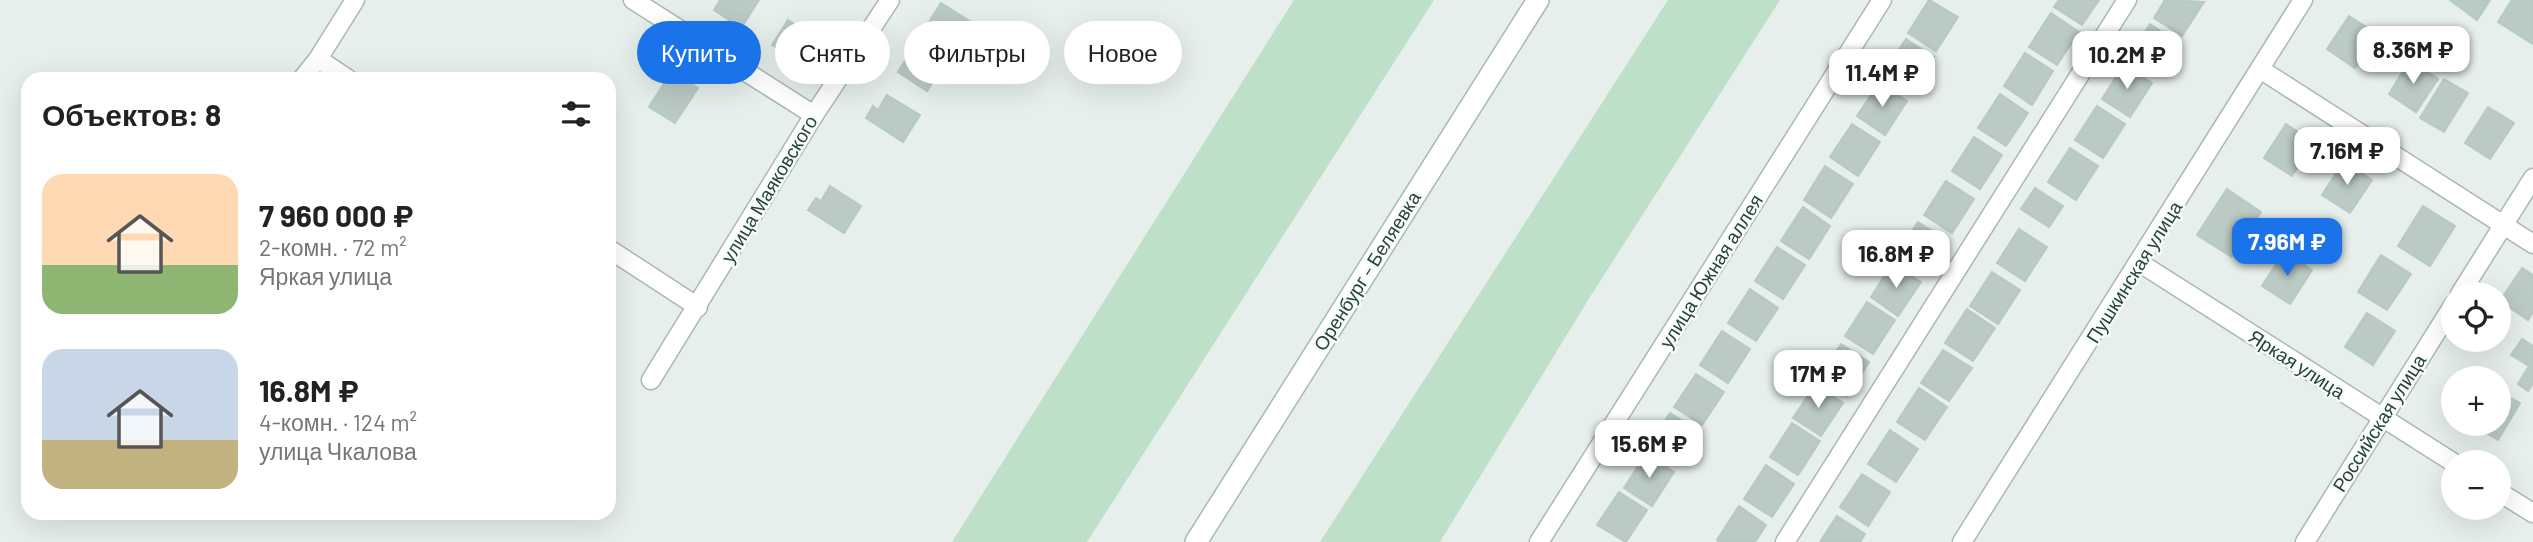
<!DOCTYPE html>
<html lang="ru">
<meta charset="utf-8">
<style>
body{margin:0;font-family:Barlow,sans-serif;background:#f6f6f6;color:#222;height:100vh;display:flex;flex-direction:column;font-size:26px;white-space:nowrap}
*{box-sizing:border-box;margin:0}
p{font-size:23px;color:#767676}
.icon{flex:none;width:38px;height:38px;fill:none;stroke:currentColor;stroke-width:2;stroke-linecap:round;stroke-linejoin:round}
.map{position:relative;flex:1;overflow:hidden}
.sheet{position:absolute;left:21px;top:72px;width:595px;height:448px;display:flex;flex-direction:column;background:#fff;border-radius:21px;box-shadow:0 7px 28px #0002}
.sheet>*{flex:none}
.banner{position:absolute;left:637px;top:21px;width:665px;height:63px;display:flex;gap:14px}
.buttons{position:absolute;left:2441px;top:282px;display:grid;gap:14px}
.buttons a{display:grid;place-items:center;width:70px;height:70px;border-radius:50%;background:#fff;box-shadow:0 7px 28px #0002;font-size:35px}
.price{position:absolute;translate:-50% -60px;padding:0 16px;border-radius:14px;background:#fff;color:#222;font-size:23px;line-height:46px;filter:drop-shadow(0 2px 4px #0008)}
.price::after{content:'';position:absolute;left:50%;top:42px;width:21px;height:16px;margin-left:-10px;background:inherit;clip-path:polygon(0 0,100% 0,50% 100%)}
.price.selected{background:#1a73e8;color:#fff}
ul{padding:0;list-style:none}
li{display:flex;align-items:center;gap:21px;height:175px;padding:0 21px}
li span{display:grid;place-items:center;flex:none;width:196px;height:140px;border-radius:21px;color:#555}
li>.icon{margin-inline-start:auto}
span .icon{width:84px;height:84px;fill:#fffc;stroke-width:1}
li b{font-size:30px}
h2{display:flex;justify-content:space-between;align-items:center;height:84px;padding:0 21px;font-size:30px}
.pill{padding:0 24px;border-radius:32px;background:#fff;box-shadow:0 7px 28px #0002;font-size:24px;line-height:63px}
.pill.selected{background:#1a73e8;color:#fff}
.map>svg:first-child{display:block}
</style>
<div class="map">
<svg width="2533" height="542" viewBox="0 0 2533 542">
<rect width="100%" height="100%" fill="#e6efeb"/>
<g fill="#bfe0c8">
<polygon points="1294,0 1434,0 1087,542 952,542"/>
<polygon points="1668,0 1780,0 1590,297 1440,542 1320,542"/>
</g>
<g fill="#bbcac4" stroke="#b8c9c2" stroke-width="2">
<polygon points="720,0 759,0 741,28 714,10"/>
<polygon points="1929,0 1958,17 1936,51 1908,33"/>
<polygon points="2059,0 2099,0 2082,25 2054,7"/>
<polygon points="2165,0 2204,2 2182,36 2154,18"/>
<polygon points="2450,0 2490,0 2477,20"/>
<polygon points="2512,0 2533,0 2533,44 2498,22"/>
<polygon points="941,3 971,22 956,46 926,27"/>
<polygon points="2051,13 2079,32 2057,65 2029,47"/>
<polygon points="2349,16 2377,34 2355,68 2327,49"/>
<polygon points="788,20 826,44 810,68 772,45"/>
<polygon points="2150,24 2178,43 2157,76 2129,58"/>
<polygon points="1906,39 1934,57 1912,91 1884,72"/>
<polygon points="913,48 942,67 927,91 898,72"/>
<polygon points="2025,53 2053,71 2032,105 2004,86"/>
<polygon points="2410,60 2438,79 2416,112 2389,94"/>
<polygon points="2124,65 2152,83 2130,117 2102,99"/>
<polygon points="669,76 683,85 686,81 698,88 675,123 649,107"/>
<polygon points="2444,79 2468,93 2444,132 2420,118"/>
<polygon points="1879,83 1907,101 1885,135 1857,116"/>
<polygon points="2000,94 2028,113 2006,146 1978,128"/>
<polygon points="887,95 920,115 903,142 866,118 873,106 878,110"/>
<polygon points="2097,106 2125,124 2103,158 2075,140"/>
<polygon points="2488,107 2514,123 2490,159 2465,143"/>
<polygon points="1852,124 1880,142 1858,176 1830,157"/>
<polygon points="2286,124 2314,143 2292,176 2264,158"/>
<polygon points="1974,137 2002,155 1980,189 1952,171"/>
<polygon points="2070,148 2098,166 2076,200 2048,182"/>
<polygon points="2344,161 2372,180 2350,213 2322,195"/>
<polygon points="1825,166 1853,184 1831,218 1804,200"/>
<polygon points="1946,181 1974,199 1952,233 1924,215"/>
<polygon points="830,186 861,206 844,233 808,210 816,198 821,201"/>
<polygon points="2035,188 2063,206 2049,227 2021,209"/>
<polygon points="2227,189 2261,212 2232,257 2197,235"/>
<polygon points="2423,206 2455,226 2430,266 2398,246"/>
<polygon points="1803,207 1830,226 1809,259 1781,241"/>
<polygon points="1918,222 1946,240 1924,274 1896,256"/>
<polygon points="2019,229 2047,247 2025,281 1997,263"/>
<polygon points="1777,247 1805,265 1783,299 1755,281"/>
<polygon points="2284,252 2312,270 2290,304 2262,286"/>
<polygon points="2381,255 2411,274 2387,310 2358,292"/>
<polygon points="1892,264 1921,282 1898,316 1871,297"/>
<polygon points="2522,268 2533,275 2533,312 2528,320 2500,301"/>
<polygon points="1992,272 2020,290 1998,324 1970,306"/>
<polygon points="1750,289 1778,308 1756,341 1728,323"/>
<polygon points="1867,302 1895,320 1873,354 1845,336"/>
<polygon points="1967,309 1995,328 1973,361 1945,343"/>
<polygon points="2367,313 2395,331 2373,365 2345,347"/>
<polygon points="1722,331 1750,349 1728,383 1700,365"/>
<polygon points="2522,339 2533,346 2533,383 2528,391 2518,384 2529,366 2511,355"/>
<polygon points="1841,344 1869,362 1847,396 1819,377"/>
<polygon points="1943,350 1972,368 1949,401 1921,383"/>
<polygon points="1696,374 1724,392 1702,425 1674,407"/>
<polygon points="1815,385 1843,403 1821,436 1793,418"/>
<polygon points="1919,388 1947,407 1925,440 1897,422"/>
<polygon points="2499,391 2520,403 2498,440 2481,430 2485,424 2499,424"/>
<polygon points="1670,413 1698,431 1676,465 1649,446"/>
<polygon points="1792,423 1820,441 1798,475 1770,457"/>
<polygon points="1890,430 1918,449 1896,482 1868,464"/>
<polygon points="1646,454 1674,472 1652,506 1624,488"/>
<polygon points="1766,465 1794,484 1772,517 1744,499"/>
<polygon points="1862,474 1890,492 1868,526 1840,507"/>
<polygon points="1619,492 1647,510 1626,542 1597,525"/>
<polygon points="1739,506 1766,525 1755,542 1720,542 1717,540"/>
<polygon points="1837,516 1865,534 1860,542 1820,542"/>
</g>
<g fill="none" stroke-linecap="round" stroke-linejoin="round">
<defs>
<g id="street">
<polyline points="633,0 814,115"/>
<polyline points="318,59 348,79"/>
<polyline points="2260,69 2533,244"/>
<polyline points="302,79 318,59 355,0"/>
<polyline points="609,249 698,307"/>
<polyline points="2140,263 2454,463"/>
<polyline points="2460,294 2533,178"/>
<polyline points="651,380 814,115 890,0"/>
<polyline points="2499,492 2533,513"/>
<polyline points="1539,542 1882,0"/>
<polyline points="1785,542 2127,0"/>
<polyline points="1962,542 2303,0"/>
<polyline points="2305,542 2454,304"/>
</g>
<polyline id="secondary" points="1196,542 1538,0"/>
</defs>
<use href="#street" stroke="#a8b8b2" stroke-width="21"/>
<use href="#secondary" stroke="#a4bbb3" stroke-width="24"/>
<use href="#street" stroke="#fff" stroke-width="18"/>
<use href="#secondary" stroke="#fff" stroke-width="21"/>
</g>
<g text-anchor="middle" stroke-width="5" stroke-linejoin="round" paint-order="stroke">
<g font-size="19" fill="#24423a" stroke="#f7fbf9">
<text transform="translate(769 189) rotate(-59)" y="7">улица Маяковского</text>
<text transform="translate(1367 271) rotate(-58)" y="7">Оренбург – Беляевка</text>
<text transform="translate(1711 271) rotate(-58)" y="7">улица Южная аллея</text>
<text transform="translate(2134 272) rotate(-58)" y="7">Пушкинская улица</text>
<text transform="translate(2297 364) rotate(33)" y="7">Яркая улица</text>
<text transform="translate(2379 423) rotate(-58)" y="7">Российская улица</text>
</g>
</g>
</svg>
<div class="buttons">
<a><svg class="icon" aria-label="locate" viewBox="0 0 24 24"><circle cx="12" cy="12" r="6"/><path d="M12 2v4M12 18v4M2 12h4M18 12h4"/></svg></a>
<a>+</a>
<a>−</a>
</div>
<b class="price" style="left:2413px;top:86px">8.36M ₽</b>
<b class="price" style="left:2127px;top:91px">10.2M ₽</b>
<b class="price" style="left:1882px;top:109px">11.4M ₽</b>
<b class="price" style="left:2347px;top:187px">7.16M ₽</b>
<b class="price selected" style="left:2287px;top:278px">7.96M ₽</b>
<b class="price" style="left:1896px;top:290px">16.8M ₽</b>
<b class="price" style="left:1818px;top:410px">17M ₽</b>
<b class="price" style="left:1649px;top:480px">15.6M ₽</b>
<div class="banner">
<a class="pill selected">Купить</a>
<a class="pill">Снять</a>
<a class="pill">Фильтры</a>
<a class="pill">Новое</a>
</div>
<section class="sheet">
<h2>Объектов: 8<svg class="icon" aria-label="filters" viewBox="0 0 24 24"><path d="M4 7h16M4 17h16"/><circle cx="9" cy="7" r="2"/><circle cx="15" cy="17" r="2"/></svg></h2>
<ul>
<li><span style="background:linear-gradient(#ffd9b3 65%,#8fb573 0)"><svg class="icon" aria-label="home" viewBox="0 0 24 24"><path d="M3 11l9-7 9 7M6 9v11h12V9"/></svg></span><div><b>7 960 000 ₽</b><p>2-комн. · 72 m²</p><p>Яркая улица</p></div></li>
<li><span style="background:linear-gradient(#c9d6e8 65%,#c2b280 0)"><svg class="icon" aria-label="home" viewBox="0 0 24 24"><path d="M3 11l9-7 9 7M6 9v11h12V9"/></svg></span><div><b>16.8M ₽</b><p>4-комн. · 124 m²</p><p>улица Чкалова</p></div></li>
</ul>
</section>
</div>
